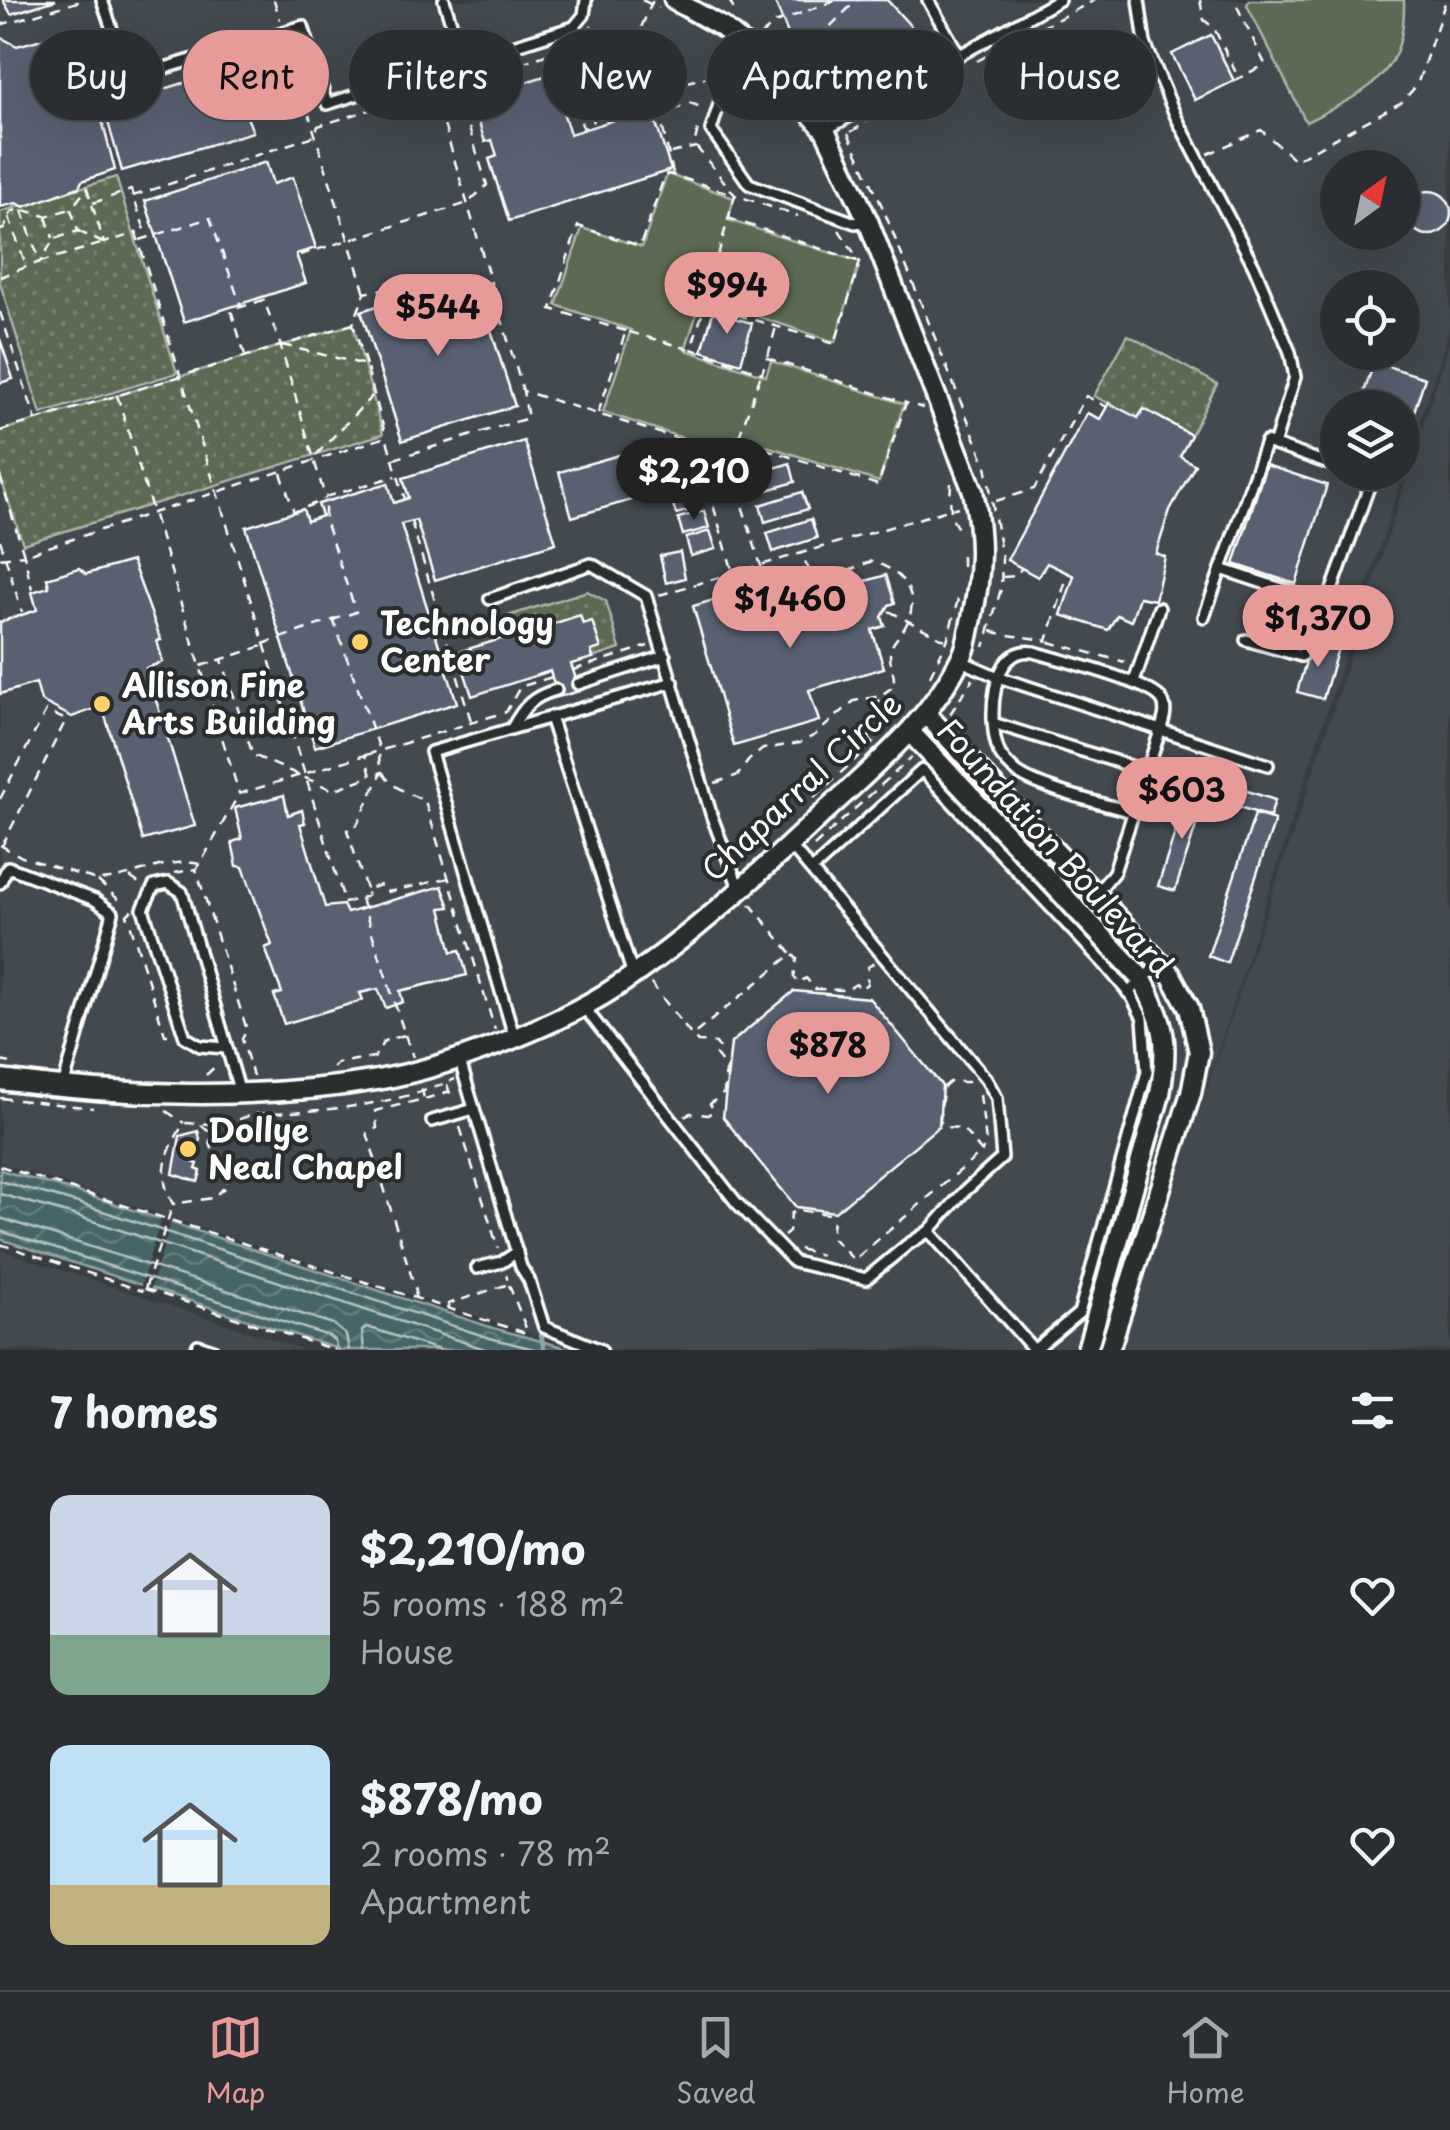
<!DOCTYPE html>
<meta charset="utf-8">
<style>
body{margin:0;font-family:"Playpen Sans",sans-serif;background:#32363a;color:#f1f3f6;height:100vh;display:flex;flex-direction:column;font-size:38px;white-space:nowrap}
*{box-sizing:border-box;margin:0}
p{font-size:32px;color:#a5a8ac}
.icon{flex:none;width:55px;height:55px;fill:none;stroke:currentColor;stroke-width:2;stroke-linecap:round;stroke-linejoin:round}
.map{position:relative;height:1350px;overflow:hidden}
.drawer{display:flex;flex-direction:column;background:#2a2e32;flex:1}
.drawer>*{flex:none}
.top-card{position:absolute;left:30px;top:30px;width:1390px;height:90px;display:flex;gap:20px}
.needle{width:65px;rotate:33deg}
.buttons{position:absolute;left:1320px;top:150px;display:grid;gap:20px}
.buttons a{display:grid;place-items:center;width:100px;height:100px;border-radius:50%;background:#2a2e32;box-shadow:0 10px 40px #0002,0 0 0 2px #464a4d;font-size:50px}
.price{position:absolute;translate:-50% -85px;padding:0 22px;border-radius:35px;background:#e69b98;color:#111;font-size:32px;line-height:65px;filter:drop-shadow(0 2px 5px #0008)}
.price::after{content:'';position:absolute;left:50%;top:60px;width:30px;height:22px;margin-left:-15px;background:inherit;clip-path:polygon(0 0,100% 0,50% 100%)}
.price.current{background:#222;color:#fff}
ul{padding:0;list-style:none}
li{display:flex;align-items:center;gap:30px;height:250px;padding:0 50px}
li span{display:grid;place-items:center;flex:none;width:280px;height:200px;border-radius:20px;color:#555}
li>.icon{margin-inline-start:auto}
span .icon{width:120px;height:120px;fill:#fffc;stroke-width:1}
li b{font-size:42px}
h2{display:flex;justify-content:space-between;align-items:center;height:120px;padding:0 50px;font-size:42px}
.tag{padding:0 35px;border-radius:45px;background:#2a2e32;box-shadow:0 10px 40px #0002,0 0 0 2px #464a4d;font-size:35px;line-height:90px}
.tag.current{background:#e69b98;color:#111}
.dock{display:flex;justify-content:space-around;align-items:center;height:140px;border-top:2px solid #464a4d;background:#2a2e32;font-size:28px;color:#a5a8ac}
.dock a{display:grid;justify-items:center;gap:5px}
.dock .current{color:#e69b98}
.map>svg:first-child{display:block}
</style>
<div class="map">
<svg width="1450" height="1350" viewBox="0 0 1450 1350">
<defs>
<pattern id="park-dots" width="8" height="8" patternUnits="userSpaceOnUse" patternTransform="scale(2.5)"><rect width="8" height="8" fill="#5c6a52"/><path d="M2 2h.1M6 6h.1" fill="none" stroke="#74806c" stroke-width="1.8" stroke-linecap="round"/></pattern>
<pattern id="water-waves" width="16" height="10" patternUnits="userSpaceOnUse" patternTransform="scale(2.5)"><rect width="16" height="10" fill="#476568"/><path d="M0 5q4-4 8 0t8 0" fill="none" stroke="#637c7f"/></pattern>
</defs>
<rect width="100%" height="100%" fill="#383d42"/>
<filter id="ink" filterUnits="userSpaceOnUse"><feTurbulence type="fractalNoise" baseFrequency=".01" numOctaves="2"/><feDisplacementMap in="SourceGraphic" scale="20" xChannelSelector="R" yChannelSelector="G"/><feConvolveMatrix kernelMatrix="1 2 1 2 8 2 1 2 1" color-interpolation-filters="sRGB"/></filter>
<g filter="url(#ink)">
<g fill="#424850" fill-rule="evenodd">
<path d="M0,0H1450V328L1188,1144L1307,792L1450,341V1350H583L0,1163ZM1338,168H1402V232H1338ZM1338,288H1402V352H1338ZM1338,408H1402V472H1338Z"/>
<polygon points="1,1250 305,1350 0,1350"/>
</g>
<g fill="url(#park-dots)" stroke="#aeb4a8" stroke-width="2.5">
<polygon points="116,177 177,373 41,414 0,283 0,212"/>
<polygon points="353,324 383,434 23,544 0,476 0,431"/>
<polygon points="1128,335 1217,384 1191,435 1144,409 1138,418 1094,396"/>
<polygon points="587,591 606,601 620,649 593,658 580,616 541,628 539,622 512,630 512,635 500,639 498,631 508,616"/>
</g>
<g fill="#5c6a52" stroke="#aeb4a8" stroke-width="2.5">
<path d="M1249,0H1404C1406,77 1367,91 1306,122L1247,5Z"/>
<polygon points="667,174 734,198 728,220 860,262 835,342 702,298 685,350 766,376 771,361 904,404 879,482 736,436 729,453 603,412 631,330 556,305 582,228 642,247"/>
</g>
<polygon fill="url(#water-waves)" stroke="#91a3a4" stroke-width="2.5" points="0,1170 81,1193 493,1328 574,1350 341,1350 0,1239"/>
<polygon fill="#383d42" points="162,1216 172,1219 150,1291 140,1288"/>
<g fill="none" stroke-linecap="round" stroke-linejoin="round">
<g stroke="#b5c1c3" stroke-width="2.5">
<polyline points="0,1181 78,1203 490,1338 538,1350"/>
<polyline points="0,1194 74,1215 488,1350"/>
<polyline points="0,1218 333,1324 346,1335 349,1350"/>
<polyline points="0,1231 329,1336 335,1341 337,1350"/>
<polyline points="364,1350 362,1331 367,1327 439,1350"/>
</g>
<polyline stroke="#91a3a4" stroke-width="5" points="540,1328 544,1350"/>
</g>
<g fill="#596172" stroke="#fff" stroke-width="2.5">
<polygon points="3,0 56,0 11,14"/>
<polygon points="774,0 887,0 914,30 862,74 853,64 830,85 816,73 811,74 801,61 809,55 789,36"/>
<polygon points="74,30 95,93 83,96 88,109 99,108 115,170 82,181 79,187 24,207 17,203 0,207 0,37 17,46"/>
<polygon points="1211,35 1234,81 1195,100 1172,54"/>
<polygon points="228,69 253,132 122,171 104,108"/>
<polygon points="551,74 570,134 651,108 671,170 509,221 489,159 497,156 492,140 485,142 471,99"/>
<polygon points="266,162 273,184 293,177 316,248 296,254 306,283 184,322 145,201"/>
<circle cx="1429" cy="213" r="22"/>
<polygon points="474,276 515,406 402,441 361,311"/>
<polygon points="713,312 752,323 741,363 702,351"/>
<polygon points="0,339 13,379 0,383"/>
<polygon points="1374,362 1425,378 1402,448 1402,408 1359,408"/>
<polygon points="1109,403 1138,418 1144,409 1191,435 1180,456 1195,465 1170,510 1156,553 1165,557 1155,600 1139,597 1131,621 1117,615 1108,630 1061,615 1074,576 1047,563 1038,577 1007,560 1087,413 1100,419"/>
<polygon points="524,441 556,543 435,580 416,520 401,524 457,703 315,747 246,527 303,509 307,521 322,516 318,504 388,483 394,503 409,498 403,478"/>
<polygon points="640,449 653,494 572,517 559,472"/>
<polygon points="790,463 795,482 747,496 741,478"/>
<polygon points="1266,465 1327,485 1296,584 1234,564"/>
<polygon points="696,490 701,507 676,514 671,498"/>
<polygon points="802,492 808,509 765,522 760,505"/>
<polygon points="704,511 709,528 683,535 678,518"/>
<polygon points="811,519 817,538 773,552 767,533"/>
<polygon points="710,531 716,549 691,556 686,538"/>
<polygon points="680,552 685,578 666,583 660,556"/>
<polygon points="132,561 161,640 157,641 163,662 146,668 195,826 143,840 102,706 72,717 41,701 36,683 0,694 0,622 37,610 32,592 49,587 47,578 79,568 86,574"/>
<polygon points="886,575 895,603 889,605 882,617 885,626 872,630 884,668 809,690 819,721 734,746 693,606 717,599 720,609 775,592 772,583 796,576 803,601 815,598 817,603 832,598 827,582 846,576 849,586"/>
<polygon points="580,615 583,624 592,621 601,648 591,651 593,658 571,664 580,691 558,697 550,671 472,696 458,652 514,635 512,630 539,622 541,628"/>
<polygon points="1312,641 1338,648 1323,699 1297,692"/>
<polygon points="1220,782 1275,800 1270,817 1214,799"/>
<polygon points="1188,792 1205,798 1175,891 1158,886"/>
<polygon points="284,795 288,815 302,810 305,823 300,824 325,907 343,905 347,913 442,886 450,907 441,908 452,952 460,950 467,975 400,991 403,1002 386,1008 378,989 360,993 363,1000 284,1024 274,995 282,993 265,948 272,945 243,867 237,866 232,842 242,839 235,808"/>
<polygon points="1255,814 1275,820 1227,963 1208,956"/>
<polygon points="794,991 869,998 942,1086 939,1126 835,1212 796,1207 723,1117 731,1043"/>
<polygon points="198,1131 200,1139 193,1162 198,1164 196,1169 201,1171 198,1182 173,1174 180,1136"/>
</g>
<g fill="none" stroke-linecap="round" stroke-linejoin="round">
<defs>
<g id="lane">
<polyline points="102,0 129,79 303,26 327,104 574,27 584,15 586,0"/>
<polyline points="444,0 463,62"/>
<polyline points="928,0 959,55"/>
<polyline points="1139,0 1145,43 1176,117 1254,266 1290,352 1295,377 1274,445"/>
<polyline points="739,41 711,130 749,184 855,223 868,221"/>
<polyline points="825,130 1059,0"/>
<polyline points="1221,569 1327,604 1372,478 1355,472"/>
<polyline points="490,599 591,564 646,596 712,817 739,888"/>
<polyline points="1204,617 1266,442 1338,467"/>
<polyline points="1246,640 1301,656 1327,604"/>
<polyline points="959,660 998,677 1268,765"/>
<polyline points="1134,682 1159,608"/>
<polyline points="578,684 665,656"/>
<polyline points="550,717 633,975"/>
<polyline points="996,724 1146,771"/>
<path d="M512,728C524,706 532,697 556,690"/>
<polyline points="812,870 922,770 1107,967 1132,997 1143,1019 1147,1072 1079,1313 1034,1350"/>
<polyline points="0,883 8,867 95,900 113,913 62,1090"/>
<path d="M1096,894L1114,872L1160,731C1163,721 1168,710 1162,700C1153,683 1057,659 1034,652C990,644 987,723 999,752C1002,759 1008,764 1014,770C1032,787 1104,804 1132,812"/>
<polyline points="1128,993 1160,963"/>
<polyline points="583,1006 736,1202 794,1262 866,1279 907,1245 929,1231 964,1192 1002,1158 997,1098 986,1079 790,845"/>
<polyline points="514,1036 431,752 673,682"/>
<polyline points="226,1048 200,1046 185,1037 143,909 154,886 168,883 182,892 240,1093"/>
<polyline points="459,1058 521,1267 529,1280 544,1327 601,1350"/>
<polyline points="432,1121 474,1109"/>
<polyline points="929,1231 1034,1350"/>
<polyline points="477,1268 502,1262 517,1252"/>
<polyline points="196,1350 198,1345 213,1350"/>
</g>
<g id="street">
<polyline points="926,714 1171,975 1189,1008 1199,1052 1191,1093 1109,1350"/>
<path d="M911,733L1142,979C1166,1026 1169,1043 1160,1094L1087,1350"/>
<path d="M0,1080C120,1096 257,1101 377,1080C447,1068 557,1026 616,987C693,936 763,870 830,807C881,760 932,718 963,654C968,643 969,630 972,618C982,571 983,538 973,491L868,221L825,130L762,59L722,27L674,0"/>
</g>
</defs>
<use href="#lane" stroke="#fff" stroke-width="16"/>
<use href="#street" stroke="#fff" stroke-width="25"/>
<g stroke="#fff" stroke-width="2.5" stroke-dasharray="10 8" stroke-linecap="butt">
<polyline points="274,0 280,20"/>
<polyline points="642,0 659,8"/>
<polyline points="729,0 737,16"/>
<polyline points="1200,0 1204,20 1214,28 1238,77"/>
<polyline points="0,25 84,0"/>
<polyline points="761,35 775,23 836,0"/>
<polyline points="762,36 804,76 832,110"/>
<polyline points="286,42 365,293"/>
<polyline points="559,53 583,128 590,126 628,58 653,0"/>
<polyline points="977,61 1095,0"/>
<polyline points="792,64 857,0"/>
<polyline points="661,68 670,86 716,75"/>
<polyline points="1234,81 1265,64 1234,0"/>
<polyline points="670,87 673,109"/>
<polyline points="434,91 523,391 695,444 740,596"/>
<polyline points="831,106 933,50 938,42"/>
<polyline points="698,130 694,144 735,195 798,216"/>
<polyline points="851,132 870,120"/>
<polyline points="848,133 882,206 986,465 1002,559 1001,589 984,647"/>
<polyline points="671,153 696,147"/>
<polyline points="1208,154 1261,130 1295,160 1402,102 1417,85 1446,0"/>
<polyline points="673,173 660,116 690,103 704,108"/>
<polyline points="133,196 314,136 318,126 559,51 587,34 593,24"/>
<polyline points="93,203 131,190 145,230 136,233"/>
<polyline points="22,210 40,262 104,243"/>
<polyline points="9,217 26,266"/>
<polyline points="46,217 53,238"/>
<polyline points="728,218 858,261"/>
<polyline points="0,230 4,229 11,212 20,209 46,216 70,209"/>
<polyline points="839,230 860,262 835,344 705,305 691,349 762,373 767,358 906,403"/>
<polyline points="78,231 103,243"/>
<polyline points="140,240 210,218 241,306"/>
<polyline points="300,255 468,203 487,185 455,84"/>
<polyline points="0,277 40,262 54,239 78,231 71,209 87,188 104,243 136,233 345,903 367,896 367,889 381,885 388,892 449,878"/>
<polyline points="0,312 36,420"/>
<polyline points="626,331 551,309 578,226 640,246 665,175 670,174 735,195 704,304"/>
<polyline points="282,345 366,365 386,437"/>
<polyline points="245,355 231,310 264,300 280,344 325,497 396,476"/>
<polyline points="768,356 776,327"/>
<polyline points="366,365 353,324 365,293 383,289 387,303"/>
<polyline points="117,395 239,793"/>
<polyline points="598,413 626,331 689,349"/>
<polyline points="0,431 353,324"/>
<polyline points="739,437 761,374"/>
<polyline points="696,445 732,456"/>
<polyline points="316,455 372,396"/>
<polyline points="394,459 528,418 523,391"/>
<polyline points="281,473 294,512 323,500"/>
<polyline points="0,476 24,555 386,437 405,499"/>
<path d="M951,483C950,500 948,519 961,532"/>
<polyline points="996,501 1034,489 1086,396 1107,407"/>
<polyline points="411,521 471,721"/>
<polyline points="0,540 22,612"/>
<polyline points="0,558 24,555 32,589"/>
<polyline points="962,566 962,549"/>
<polyline points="1003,577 1015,576 1022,568"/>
<polyline points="767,585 730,467 738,440 878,485 906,403 923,408"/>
<polyline points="659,595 958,507"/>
<polyline points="889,611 945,640"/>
<path d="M333,619L380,750C374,781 403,791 425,801L495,1030"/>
<path d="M991,631C1010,637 1027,636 1047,641L1067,577"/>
<polyline points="1049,642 1125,662"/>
<polyline points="263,644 356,612 325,521 325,498"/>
<polyline points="201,666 263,646"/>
<polyline points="573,670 648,646"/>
<polyline points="930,676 947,641 958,599"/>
<polyline points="950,714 973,679"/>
<polyline points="872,743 869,738 880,696"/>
<polyline points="366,755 506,712 520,687 552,677"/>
<path d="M715,783L738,775L749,760L763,749L800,743L815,735L854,701L880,696L894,686C895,674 890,665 890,655C890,642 900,637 905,627C923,595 902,571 872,561L824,581L812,576L801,553"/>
<polyline points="814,798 877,739"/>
<polyline points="0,799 46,711 66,720 0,850"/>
<path d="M0,845L22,857L97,880C132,880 166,856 200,864L239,794L365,755L371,776L333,790L253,755L222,660"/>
<polyline points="814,846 912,757"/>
<polyline points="200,864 196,869 247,1030 242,1039 253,1076"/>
<polyline points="174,873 196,869"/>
<polyline points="130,877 140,884 139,889"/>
<polyline points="98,881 120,901"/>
<polyline points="366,889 347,830 356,827 382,772 373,776"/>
<polyline points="361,899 405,1035 384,1041 375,1056"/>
<polyline points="132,910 127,915 129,920 165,1035 169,1035"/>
<polyline points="793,955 797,959 794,977 799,983 806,978 815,989 846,990 856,984 860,989 867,984 868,967 874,963"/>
<polyline points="651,983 692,1036 792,954 750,904"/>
<polyline points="405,1035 413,1057"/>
<polyline points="0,1061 17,1064"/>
<polyline points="333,1068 337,1063 374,1057 380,1062"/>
<polyline points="206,1075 218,1064"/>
<polyline points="447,1084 452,1100"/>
<polyline points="980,1095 986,1142 982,1151"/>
<polyline points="0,1098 93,1108"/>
<polyline points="425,1099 450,1091"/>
<polyline points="166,1111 184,1123"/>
<polyline points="685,1117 690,1113 708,1115 714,1110 710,1104 724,1093 726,1068 715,1054 720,1049 716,1043 698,1042 692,1036"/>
<path d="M201,1125L208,1131L211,1146L229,1184L212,1198L173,1204C156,1175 167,1151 184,1123C206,1125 233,1123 253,1114C320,1111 393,1107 455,1079"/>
<polyline points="460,1127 498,1248"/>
<polyline points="0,1166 532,1335"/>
<polyline points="784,1236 789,1232 791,1214 796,1210 828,1214 833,1219 831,1237 854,1260 982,1152 962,1128 945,1127 940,1121 943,1088 950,1082 970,1082"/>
<polyline points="0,1244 143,1291"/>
<polyline points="799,1249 821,1255"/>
<polyline points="509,1285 528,1333"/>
<polyline points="145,1289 335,1350"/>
<polyline points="415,1297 416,1291 367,1133 377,1128 375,1111 424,1099 422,1089"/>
<polyline points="449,1307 448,1304 509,1284 506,1275"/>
</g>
<use href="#lane" stroke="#2a2d2e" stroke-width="9"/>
<use href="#street" stroke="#2a2d2e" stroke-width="18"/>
<polyline stroke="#fff" stroke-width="2.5" stroke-dasharray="10 8" stroke-linecap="butt" points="145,1289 173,1204"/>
</g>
</g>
<g fill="#ffd166" stroke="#2a2d2e" stroke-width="4">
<circle cx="360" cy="642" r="10"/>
<circle cx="102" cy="704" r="10"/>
<circle cx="188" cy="1149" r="10"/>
</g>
<g text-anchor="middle" stroke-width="8" stroke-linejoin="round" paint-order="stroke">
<g font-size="32" font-weight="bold" fill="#fff" stroke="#2a2d2e" text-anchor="start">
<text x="380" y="635">Technology<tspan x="380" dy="37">Center</tspan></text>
<text x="122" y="697">Allison Fine<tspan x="122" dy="37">Arts Building</tspan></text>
<text x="208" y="1142">Dollye<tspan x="208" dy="37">Neal Chapel</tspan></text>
</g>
<g font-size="32" fill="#fff" stroke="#2a2d2e">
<text transform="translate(802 787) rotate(-43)" y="11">Chaparral Circle</text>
<text transform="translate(1055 848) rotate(48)" y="11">Foundation Boulevard</text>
</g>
</g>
</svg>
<div class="buttons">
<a><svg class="needle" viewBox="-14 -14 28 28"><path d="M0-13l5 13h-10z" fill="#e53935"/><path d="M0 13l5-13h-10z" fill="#a5a8ac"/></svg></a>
<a><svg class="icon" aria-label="locate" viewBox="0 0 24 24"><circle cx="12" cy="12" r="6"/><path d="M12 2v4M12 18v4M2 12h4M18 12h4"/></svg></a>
<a><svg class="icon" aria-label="layers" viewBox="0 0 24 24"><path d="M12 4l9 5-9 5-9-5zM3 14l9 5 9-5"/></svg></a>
</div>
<b class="price" style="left:727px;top:337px">$994</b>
<b class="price" style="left:438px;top:359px">$544</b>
<b class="price current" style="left:694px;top:523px">$2,210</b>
<b class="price" style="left:790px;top:651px">$1,460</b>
<b class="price" style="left:1318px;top:670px">$1,370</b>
<b class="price" style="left:1182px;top:842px">$603</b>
<b class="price" style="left:828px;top:1097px">$878</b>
<div class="top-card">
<a class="tag">Buy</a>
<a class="tag current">Rent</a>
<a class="tag">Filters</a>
<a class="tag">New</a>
<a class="tag">Apartment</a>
<a class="tag">House</a>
</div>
</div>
<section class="drawer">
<h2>7 homes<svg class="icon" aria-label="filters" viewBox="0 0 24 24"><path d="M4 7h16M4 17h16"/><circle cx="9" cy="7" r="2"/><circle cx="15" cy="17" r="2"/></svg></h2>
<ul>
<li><span style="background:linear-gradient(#c9d6e8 70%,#7fa58c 0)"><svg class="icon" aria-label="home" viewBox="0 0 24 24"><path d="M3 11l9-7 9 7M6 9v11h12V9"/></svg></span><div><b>$2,210/mo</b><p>5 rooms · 188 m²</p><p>House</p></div><svg class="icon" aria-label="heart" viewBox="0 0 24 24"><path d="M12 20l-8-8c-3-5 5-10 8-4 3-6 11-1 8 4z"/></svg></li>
<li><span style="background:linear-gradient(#bfe0f5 70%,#c2b280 0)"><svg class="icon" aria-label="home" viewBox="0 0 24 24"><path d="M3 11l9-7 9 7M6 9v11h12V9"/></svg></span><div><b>$878/mo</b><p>2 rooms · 78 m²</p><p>Apartment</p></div><svg class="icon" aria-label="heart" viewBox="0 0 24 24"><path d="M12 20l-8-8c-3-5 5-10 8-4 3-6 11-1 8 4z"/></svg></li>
</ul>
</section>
<nav class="dock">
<a class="current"><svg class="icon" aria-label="map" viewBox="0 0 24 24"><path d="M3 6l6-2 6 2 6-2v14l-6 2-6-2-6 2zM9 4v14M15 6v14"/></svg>Map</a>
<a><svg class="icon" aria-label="saved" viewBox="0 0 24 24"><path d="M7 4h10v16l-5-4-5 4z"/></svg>Saved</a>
<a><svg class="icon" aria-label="home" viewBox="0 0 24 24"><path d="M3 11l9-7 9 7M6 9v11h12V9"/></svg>Home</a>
</nav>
